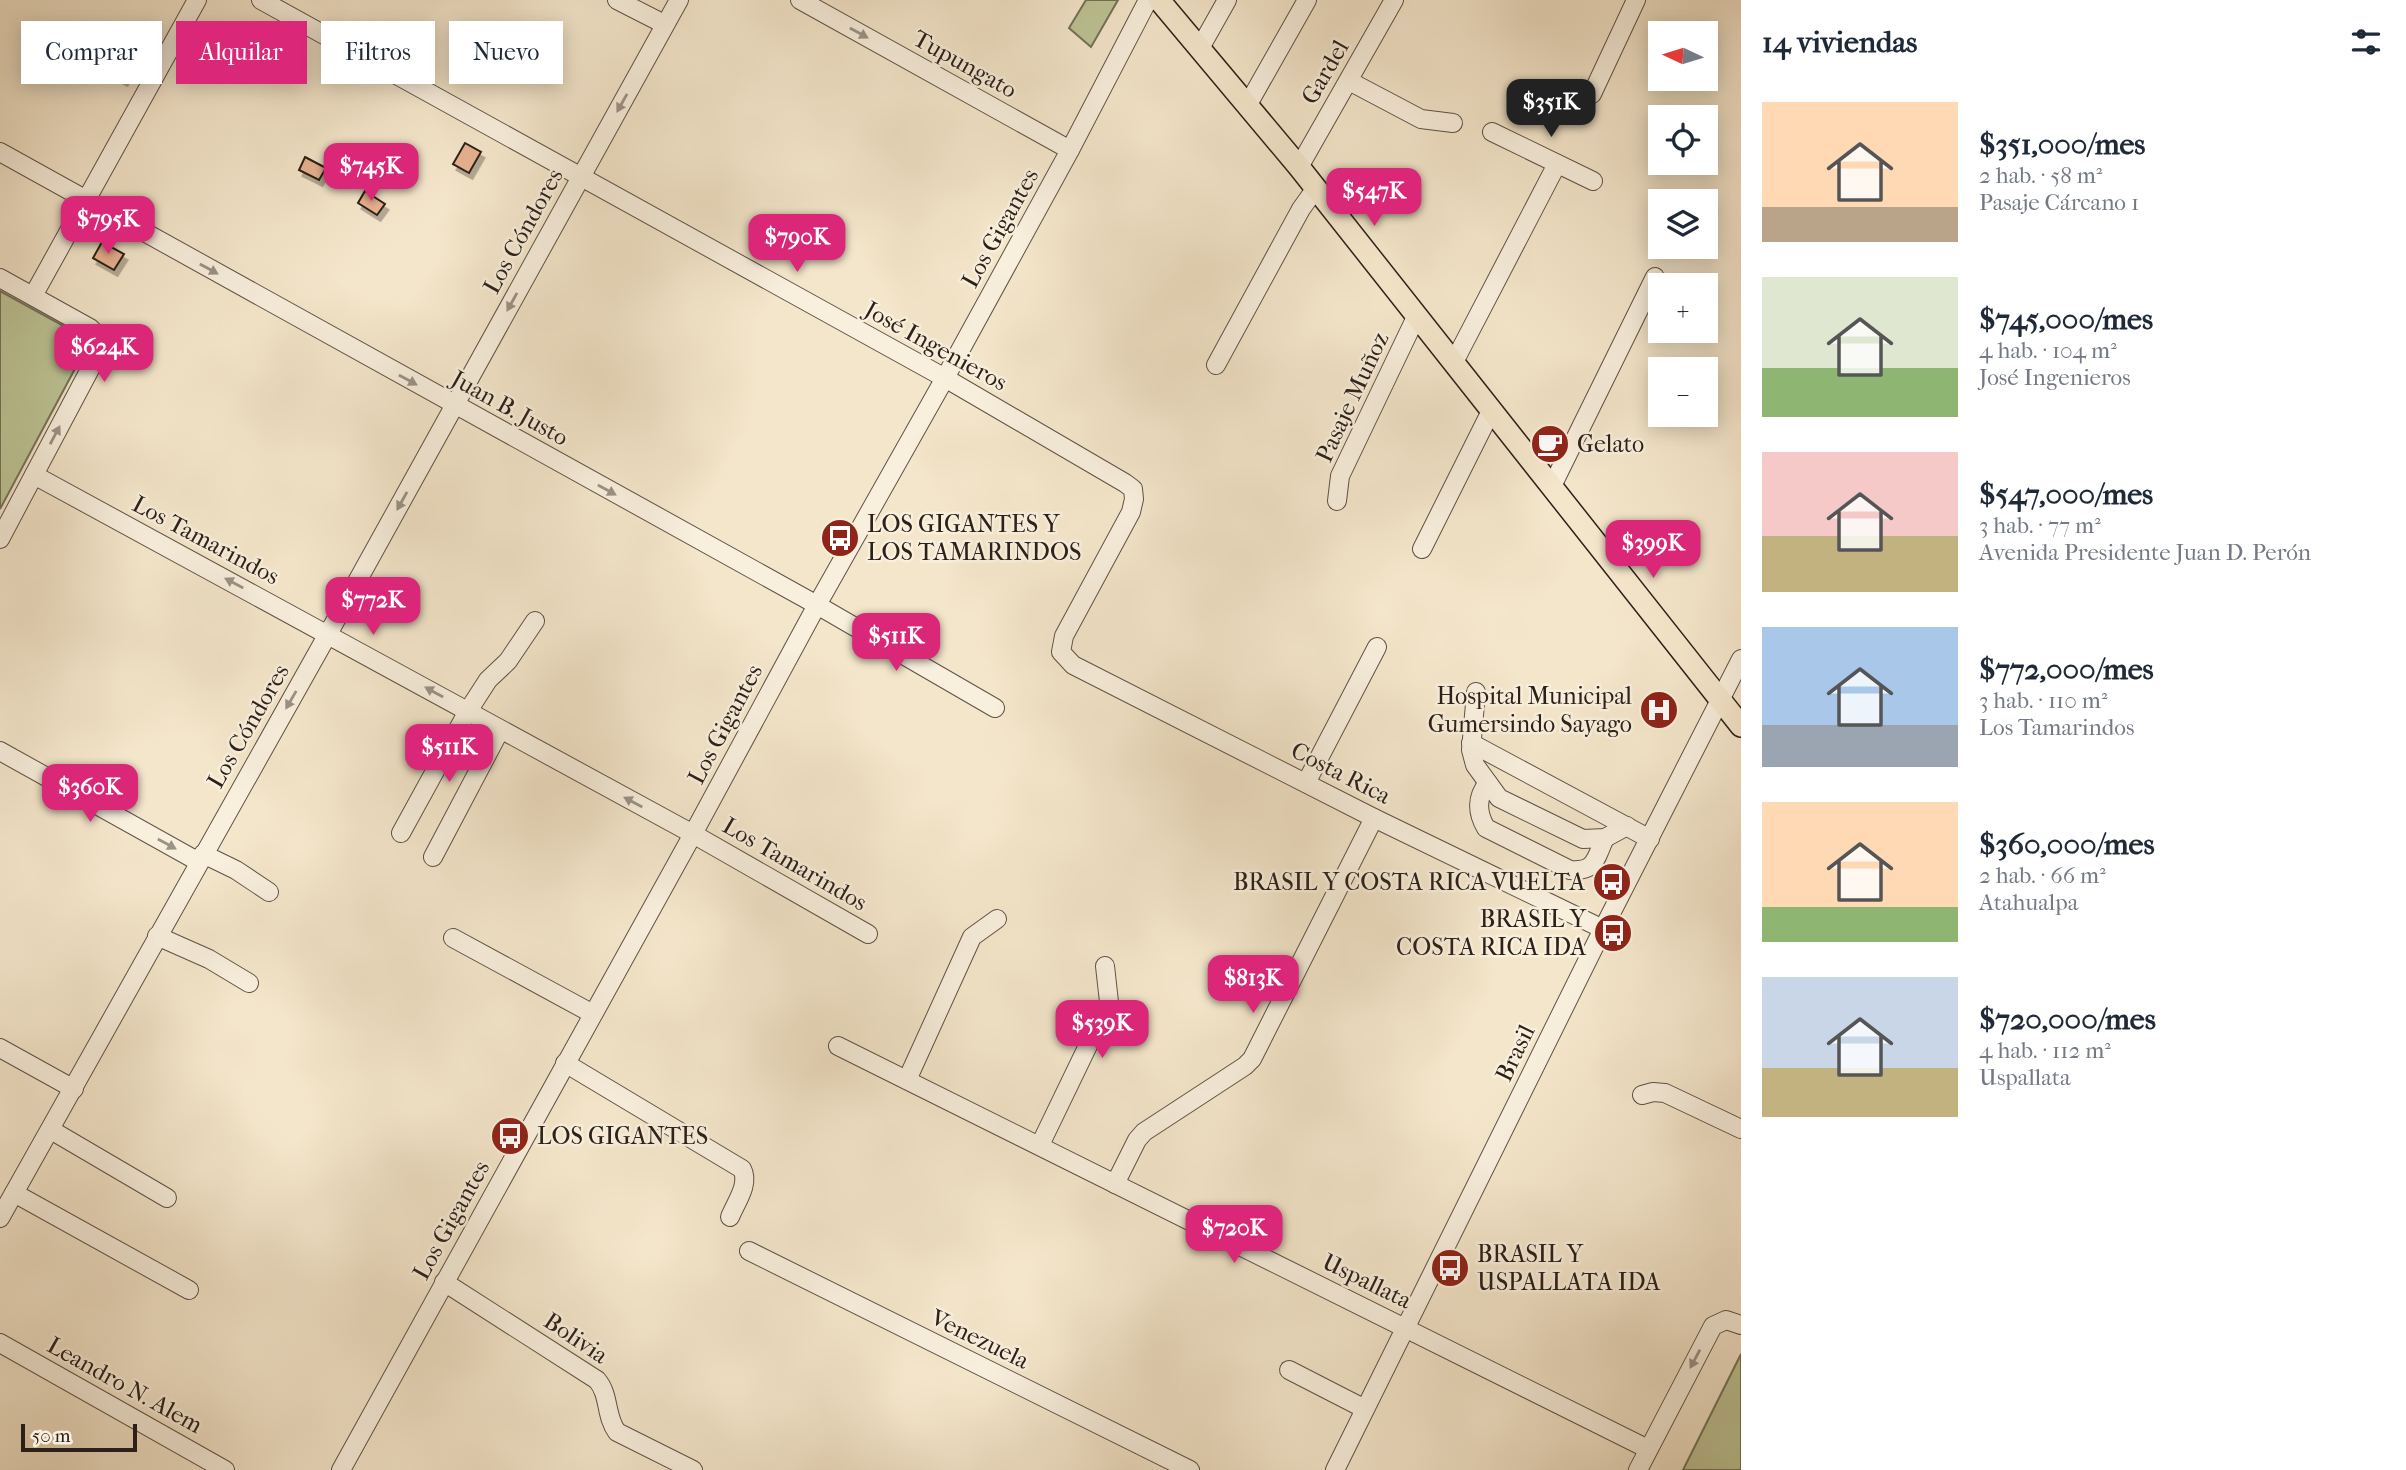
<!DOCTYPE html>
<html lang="es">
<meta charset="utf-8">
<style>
body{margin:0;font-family:"IM FELL French Canon",serif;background:#f6f6f7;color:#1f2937;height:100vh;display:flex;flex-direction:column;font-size:26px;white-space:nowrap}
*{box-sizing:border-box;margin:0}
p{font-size:23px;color:#747a83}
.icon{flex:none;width:38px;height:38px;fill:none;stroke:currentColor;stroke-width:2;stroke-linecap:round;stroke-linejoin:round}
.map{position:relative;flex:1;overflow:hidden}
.drawer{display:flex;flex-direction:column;background:#fff;width:665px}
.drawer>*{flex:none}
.banner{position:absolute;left:21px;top:21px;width:665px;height:63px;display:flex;gap:14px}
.needle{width:46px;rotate:274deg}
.fabs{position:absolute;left:1648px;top:21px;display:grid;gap:14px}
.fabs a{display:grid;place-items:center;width:70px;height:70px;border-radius:0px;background:#fff;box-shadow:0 4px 18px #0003;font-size:35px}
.scale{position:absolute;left:21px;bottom:18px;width:116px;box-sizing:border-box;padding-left:7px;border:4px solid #2c2019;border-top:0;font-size:19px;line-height:24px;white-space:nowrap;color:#2c2019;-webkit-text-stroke:5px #f8efdd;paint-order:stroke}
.price{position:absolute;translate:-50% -60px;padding:0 16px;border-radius:14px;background:#db2777;color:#fff;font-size:23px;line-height:46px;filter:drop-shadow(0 2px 4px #0008)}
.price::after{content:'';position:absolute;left:50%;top:42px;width:21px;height:16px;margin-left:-10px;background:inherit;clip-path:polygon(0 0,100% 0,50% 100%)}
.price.active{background:#222;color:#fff}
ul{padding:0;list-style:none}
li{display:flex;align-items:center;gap:21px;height:175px;padding:0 21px}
li span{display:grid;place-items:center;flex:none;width:196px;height:140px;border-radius:0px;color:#555}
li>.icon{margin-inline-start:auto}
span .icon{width:84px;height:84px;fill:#fffc;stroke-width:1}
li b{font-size:30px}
h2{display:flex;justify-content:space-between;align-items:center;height:84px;padding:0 21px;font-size:30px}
.tag{padding:0 24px;border-radius:0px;background:#fff;box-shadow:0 4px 18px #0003;font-size:24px;line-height:63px}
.tag.active{background:#db2777;color:#fff}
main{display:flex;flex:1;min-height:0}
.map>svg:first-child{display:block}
</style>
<main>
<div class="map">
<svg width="1741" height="1470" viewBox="0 0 1741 1470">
<defs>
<filter id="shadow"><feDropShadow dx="3.5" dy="6" stdDeviation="0" flood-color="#0004"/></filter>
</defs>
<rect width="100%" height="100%" fill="#f4e6cb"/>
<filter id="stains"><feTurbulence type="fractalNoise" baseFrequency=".00286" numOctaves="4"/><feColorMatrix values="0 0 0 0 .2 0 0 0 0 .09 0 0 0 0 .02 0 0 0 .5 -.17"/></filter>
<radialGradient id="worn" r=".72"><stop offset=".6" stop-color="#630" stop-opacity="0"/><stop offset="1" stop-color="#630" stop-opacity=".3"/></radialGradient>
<g fill="#bdc496" stroke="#747258" stroke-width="2">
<polygon points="1086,0 1118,0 1091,47 1069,28"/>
<polygon points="0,291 82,336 85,350 0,509"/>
<polygon points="1741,1354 1741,1470 1683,1470"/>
</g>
<g fill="#e8b390" stroke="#2c2019" stroke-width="2" filter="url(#shadow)">
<polygon points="110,57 131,67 124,80 104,69"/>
<polygon points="465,143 481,152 469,173 453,164"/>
<polygon points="305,157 326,168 319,180 299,170"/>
<polygon points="365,191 385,204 377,215 358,203"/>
<polygon points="102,242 124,254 114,270 93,258"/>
</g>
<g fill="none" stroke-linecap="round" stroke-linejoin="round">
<defs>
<g id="minor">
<polyline points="261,0 945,378 1125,483 1133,489 1134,499 1131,512 1064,636 1061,652 1073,665 1374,818 1603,929"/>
<polyline points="617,0 664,24"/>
<polyline points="800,0 1070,150"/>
<polyline points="1200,48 1227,0"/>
<polyline points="1349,81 1421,119 1453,123"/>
<polyline points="1592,94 1636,0"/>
<polyline points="1247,106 1307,0"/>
<polyline points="1492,132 1593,181"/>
<polyline points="0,152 817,605 995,708"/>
<polyline points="1299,167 1394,0"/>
<path d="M0,278L90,328C99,336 100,343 98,354L0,539"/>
<polyline points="33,296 197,0"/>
<polyline points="1454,362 1557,164"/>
<polyline points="1216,365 1301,209 1316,188"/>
<polyline points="34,475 693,834 868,934"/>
<polyline points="1552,486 1655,277"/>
<polyline points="1337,501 1340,476 1417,315"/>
<polyline points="1422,549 1492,409"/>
<polyline points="1476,692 1471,750 1475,765 1499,798 1583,839 1605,838 1627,826"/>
<polyline points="1471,743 1650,839"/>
<polyline points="0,751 199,862"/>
<polyline points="1306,783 1377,647"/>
<path d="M1488,783C1476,797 1477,813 1486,828L1570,870C1596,872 1595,859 1605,838"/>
<polyline points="401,833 468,711 488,680 508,661 535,621"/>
<polyline points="203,854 236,870 269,892"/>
<polyline points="433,857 500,730"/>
<polyline points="157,936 209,959 249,983"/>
<polyline points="453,938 593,1014"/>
<polyline points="838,1046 1648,1449"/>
<polyline points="0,1048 74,1089"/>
<path d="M565,1063L742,1169C750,1184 736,1202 730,1217"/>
<polyline points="907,1080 972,937 997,919"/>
<polyline points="1642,1095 1653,1092 1665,1093 1741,1129"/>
<polyline points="51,1130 167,1198"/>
<polyline points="1040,1145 1109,1002 1105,966"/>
<polyline points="1115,1184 1137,1140 1144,1132 1245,1066 1252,1059 1374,818"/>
<polyline points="14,1193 189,1290"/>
<polyline points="0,1218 328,634 679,0"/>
<polyline points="749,1251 1190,1470"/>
<path d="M444,1282L597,1380C610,1395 605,1416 617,1432L693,1470"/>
<polyline points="0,1343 225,1470"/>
<polyline points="1289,1370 1365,1409"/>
<polyline points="341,1470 693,834 817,605 945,378 1070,150 1148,0"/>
<polyline points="1335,1470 1603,929 1741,659"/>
<polyline points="1638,1470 1713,1326 1726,1320 1741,1325"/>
</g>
<polyline id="major" points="1159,0 1299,167 1741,726"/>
</defs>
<use href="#minor" stroke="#5e5246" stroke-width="20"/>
<use href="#major" stroke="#2c2019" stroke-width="24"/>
<use href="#minor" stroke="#f8efdd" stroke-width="18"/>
<use href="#major" stroke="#f4e6cb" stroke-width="21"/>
</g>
<defs><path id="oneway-solid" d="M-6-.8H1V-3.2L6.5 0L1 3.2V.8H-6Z" transform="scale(1.75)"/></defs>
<g fill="#9c9285">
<use href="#oneway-solid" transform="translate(859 33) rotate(29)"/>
<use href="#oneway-solid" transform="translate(622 103) rotate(119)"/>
<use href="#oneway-solid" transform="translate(209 269) rotate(29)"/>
<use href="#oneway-solid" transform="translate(512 302) rotate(119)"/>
<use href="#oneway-solid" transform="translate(408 380) rotate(29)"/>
<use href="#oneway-solid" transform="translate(55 435) rotate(-62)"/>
<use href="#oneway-solid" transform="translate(607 490) rotate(29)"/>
<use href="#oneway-solid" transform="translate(402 501) rotate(119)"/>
<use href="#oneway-solid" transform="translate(234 583) rotate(-152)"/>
<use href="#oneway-solid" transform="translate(434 692) rotate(-151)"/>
<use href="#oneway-solid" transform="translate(291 700) rotate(120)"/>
<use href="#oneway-solid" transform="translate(633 802) rotate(-152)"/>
<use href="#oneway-solid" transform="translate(167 844) rotate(29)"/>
<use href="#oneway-solid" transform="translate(1695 1359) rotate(118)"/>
</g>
<defs>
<symbol id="cafe-disc" viewBox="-11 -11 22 22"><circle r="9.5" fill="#8f2418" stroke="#f8efdd"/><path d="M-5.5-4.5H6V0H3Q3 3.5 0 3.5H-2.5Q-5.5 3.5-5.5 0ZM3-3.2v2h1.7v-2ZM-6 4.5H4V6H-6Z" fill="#fff"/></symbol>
<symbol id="bus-disc" viewBox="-11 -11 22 22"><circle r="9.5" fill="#8f2418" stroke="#f8efdd"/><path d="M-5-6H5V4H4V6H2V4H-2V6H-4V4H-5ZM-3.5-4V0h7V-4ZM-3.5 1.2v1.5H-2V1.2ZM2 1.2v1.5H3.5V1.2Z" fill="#fff"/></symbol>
<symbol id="hospital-disc" viewBox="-11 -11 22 22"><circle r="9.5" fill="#8f2418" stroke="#f8efdd"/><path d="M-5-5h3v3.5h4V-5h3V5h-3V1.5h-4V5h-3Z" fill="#fff"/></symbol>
</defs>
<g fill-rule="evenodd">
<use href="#cafe-disc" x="1528" y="422" width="44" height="44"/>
<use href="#bus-disc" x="818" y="516" width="44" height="44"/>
<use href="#hospital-disc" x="1637" y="688" width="44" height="44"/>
<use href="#bus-disc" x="1590" y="860" width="44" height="44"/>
<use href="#bus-disc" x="1591" y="911" width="44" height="44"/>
<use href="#bus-disc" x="488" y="1114" width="44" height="44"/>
<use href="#bus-disc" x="1428" y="1246" width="44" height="44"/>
</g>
<g text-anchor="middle" stroke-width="5" stroke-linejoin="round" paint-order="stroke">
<g font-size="24" fill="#2c2019" stroke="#f8efdd">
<text transform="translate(965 64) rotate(29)" y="8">Tupungato</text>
<text transform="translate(1325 72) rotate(-60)" y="8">Gardel</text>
<text transform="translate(1000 228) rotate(-61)" y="8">Los Gigantes</text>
<text transform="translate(523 231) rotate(-61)" y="8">Los Cóndores</text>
<text transform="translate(936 346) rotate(29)" y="8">José Ingenieros</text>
<text transform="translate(1352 397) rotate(-65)" y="8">Pasaje Muñoz</text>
<text transform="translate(510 408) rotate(29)" y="8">Juan B. Justo</text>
<text transform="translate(206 540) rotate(28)" y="8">Los Tamarindos</text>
<text transform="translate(725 724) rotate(-62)" y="8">Los Gigantes</text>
<text transform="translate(248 726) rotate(-60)" y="8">Los Cóndores</text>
<text transform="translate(1341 773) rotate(27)" y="8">Costa Rica</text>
<text transform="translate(795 864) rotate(30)" y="8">Los Tamarindos</text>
<text transform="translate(1515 1053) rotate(-64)" y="8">Brasil</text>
<text transform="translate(451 1220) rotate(-61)" y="8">Los Gigantes</text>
<text transform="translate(1367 1281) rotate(26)" y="8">Uspallata</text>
<text transform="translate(576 1338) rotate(34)" y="8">Bolivia</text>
<text transform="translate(980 1339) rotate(26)" y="8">Venezuela</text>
<text transform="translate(125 1385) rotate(29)" y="8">Leandro N. Alem</text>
</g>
<g font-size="24" fill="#2c2019" stroke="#f8efdd" text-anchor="start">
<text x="1577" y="452">Gelato</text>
<text x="867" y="532">LOS GIGANTES Y<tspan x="867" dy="28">LOS TAMARINDOS</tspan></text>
<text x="1632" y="704" text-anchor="end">Hospital Municipal<tspan x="1632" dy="28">Gumersindo Sayago</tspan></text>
<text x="1585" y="890" text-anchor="end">BRASIL Y COSTA RICA VUELTA</text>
<text x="1586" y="927" text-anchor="end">BRASIL Y<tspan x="1586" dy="28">COSTA RICA IDA</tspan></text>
<text x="537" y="1144">LOS GIGANTES</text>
<text x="1477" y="1262">BRASIL Y<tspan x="1477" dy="28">USPALLATA IDA</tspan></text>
</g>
</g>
<rect width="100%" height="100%" filter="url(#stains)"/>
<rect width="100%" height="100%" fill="url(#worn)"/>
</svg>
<div class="fabs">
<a><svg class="needle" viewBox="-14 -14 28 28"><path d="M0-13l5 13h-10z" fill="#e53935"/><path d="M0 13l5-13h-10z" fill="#747a83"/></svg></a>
<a><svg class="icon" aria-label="locate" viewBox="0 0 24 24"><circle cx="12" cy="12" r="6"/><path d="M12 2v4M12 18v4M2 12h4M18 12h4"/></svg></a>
<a><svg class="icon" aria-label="layers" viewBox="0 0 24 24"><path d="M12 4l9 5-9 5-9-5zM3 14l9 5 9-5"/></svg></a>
<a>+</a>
<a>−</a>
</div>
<div class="scale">50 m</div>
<b class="price active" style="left:1551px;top:139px">$351K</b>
<b class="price" style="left:371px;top:203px">$745K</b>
<b class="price" style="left:1374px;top:228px">$547K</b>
<b class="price" style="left:108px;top:256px">$795K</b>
<b class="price" style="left:797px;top:274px">$790K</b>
<b class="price" style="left:104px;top:384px">$624K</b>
<b class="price" style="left:1653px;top:580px">$399K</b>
<b class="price" style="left:373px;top:637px">$772K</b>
<b class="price" style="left:896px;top:673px">$511K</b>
<b class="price" style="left:449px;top:784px">$511K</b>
<b class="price" style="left:90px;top:824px">$360K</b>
<b class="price" style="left:1253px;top:1015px">$813K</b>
<b class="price" style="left:1102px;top:1060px">$539K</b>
<b class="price" style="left:1234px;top:1265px">$720K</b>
<div class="banner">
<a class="tag">Comprar</a>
<a class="tag active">Alquilar</a>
<a class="tag">Filtros</a>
<a class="tag">Nuevo</a>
</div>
</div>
<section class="drawer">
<h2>14 viviendas<svg class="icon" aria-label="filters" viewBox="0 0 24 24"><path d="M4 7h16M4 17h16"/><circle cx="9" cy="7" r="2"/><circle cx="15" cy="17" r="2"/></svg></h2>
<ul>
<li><span style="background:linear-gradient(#ffd9b3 75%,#b9a48a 0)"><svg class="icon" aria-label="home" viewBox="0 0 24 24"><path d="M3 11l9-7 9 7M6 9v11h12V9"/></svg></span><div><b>$351,000/mes</b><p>2 hab. · 58 m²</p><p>Pasaje Cárcano 1</p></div></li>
<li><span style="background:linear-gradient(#dfe7d0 65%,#8fb573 0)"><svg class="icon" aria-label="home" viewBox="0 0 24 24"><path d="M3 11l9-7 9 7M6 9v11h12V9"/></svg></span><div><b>$745,000/mes</b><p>4 hab. · 104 m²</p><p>José Ingenieros</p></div></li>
<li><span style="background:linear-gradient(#f6c9c9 60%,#c2b280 0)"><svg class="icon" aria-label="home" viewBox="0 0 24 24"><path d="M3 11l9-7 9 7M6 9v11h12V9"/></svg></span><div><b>$547,000/mes</b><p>3 hab. · 77 m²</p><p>Avenida Presidente Juan D. Perón</p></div></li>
<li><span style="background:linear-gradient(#a9c7e8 70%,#9aa5b1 0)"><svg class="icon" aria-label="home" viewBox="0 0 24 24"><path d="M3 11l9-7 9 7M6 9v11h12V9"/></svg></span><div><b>$772,000/mes</b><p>3 hab. · 110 m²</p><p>Los Tamarindos</p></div></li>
<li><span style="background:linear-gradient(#ffd9b3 75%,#8fb573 0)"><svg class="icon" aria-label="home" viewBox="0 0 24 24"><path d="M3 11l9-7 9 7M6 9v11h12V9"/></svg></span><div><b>$360,000/mes</b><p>2 hab. · 66 m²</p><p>Atahualpa</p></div></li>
<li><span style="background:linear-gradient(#c9d6e8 65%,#c2b280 0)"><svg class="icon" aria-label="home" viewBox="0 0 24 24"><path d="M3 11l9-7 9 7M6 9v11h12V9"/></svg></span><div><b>$720,000/mes</b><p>4 hab. · 112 m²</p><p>Uspallata</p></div></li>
</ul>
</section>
</main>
